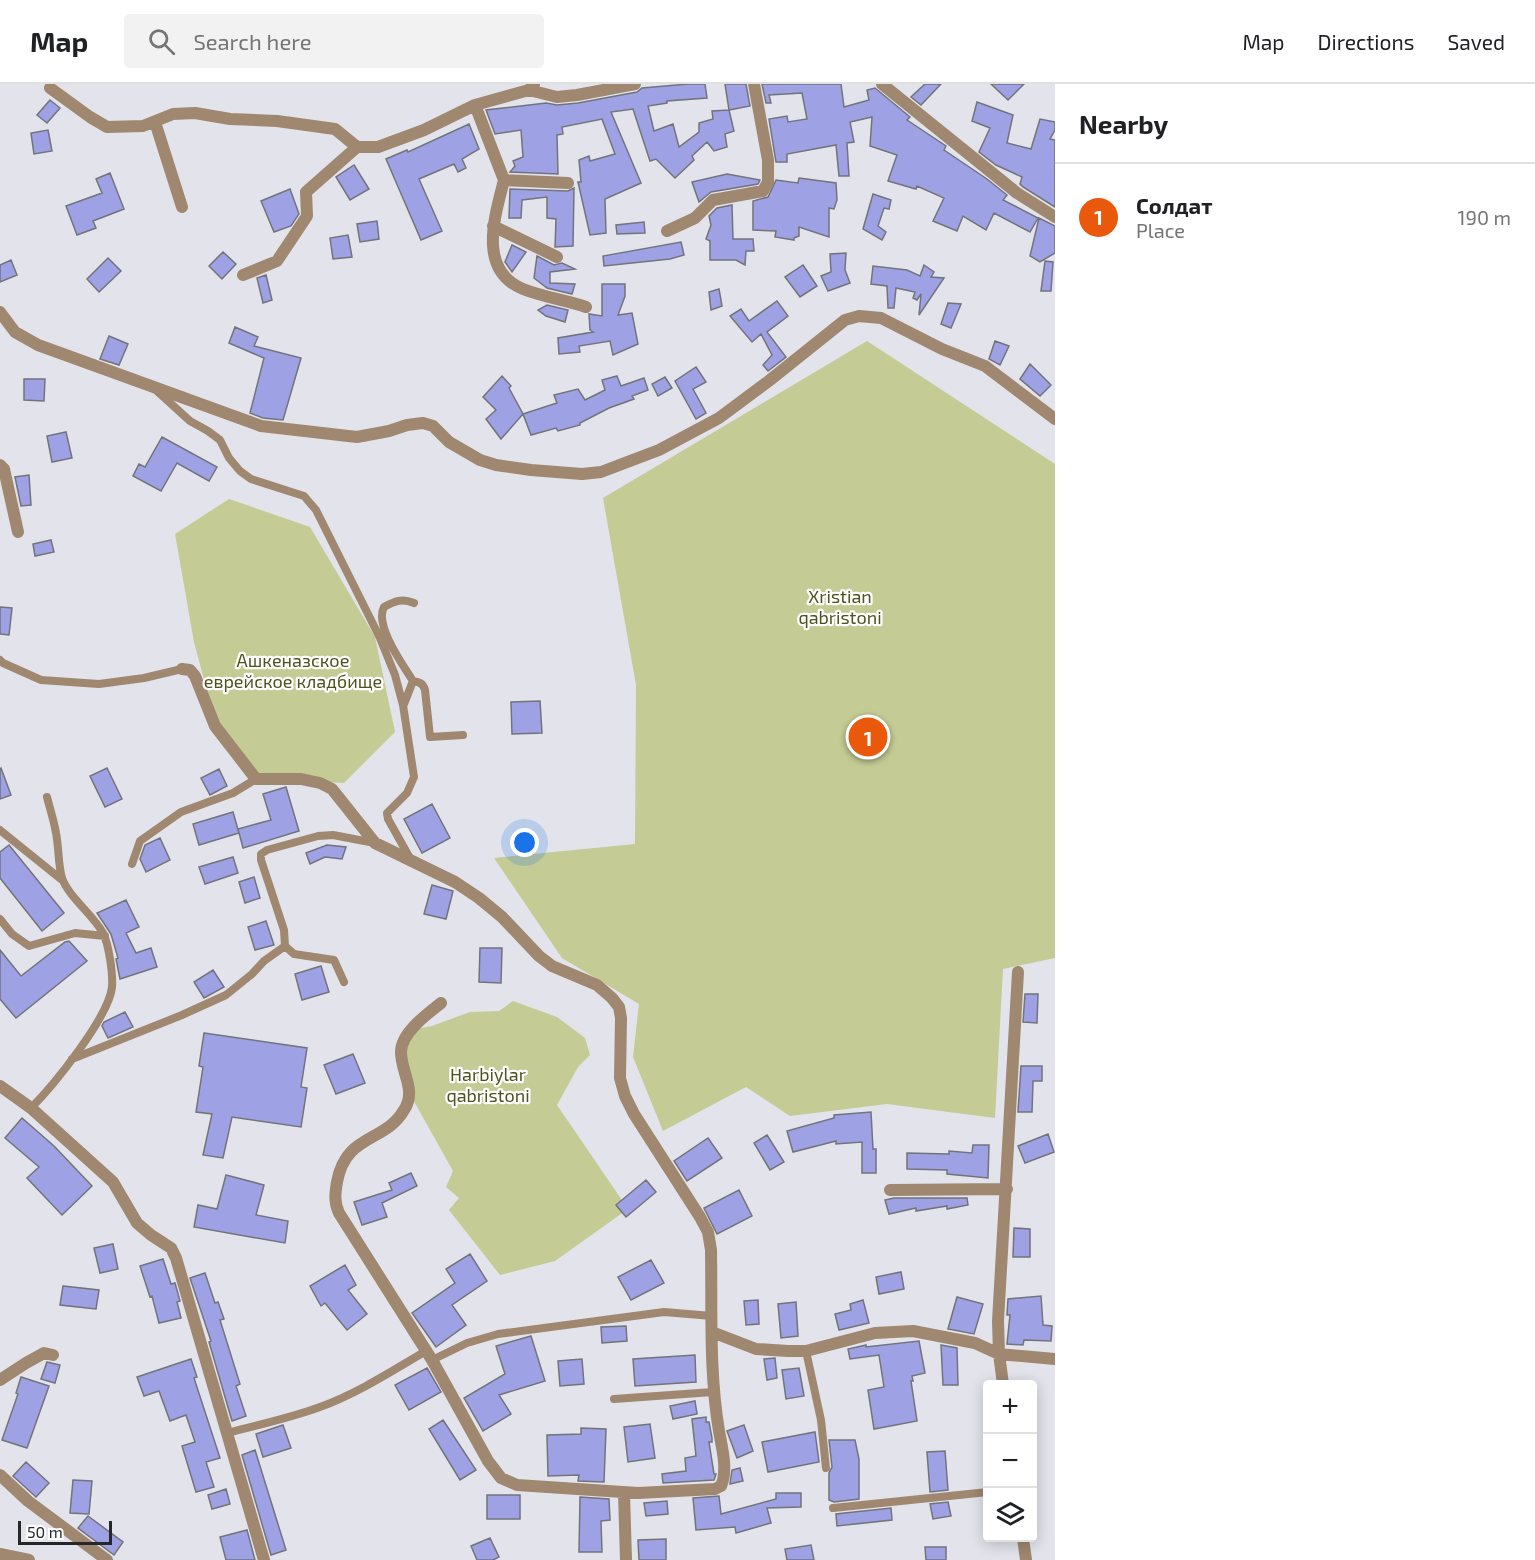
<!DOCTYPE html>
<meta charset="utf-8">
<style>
:root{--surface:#fff;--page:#f2f2f2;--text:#202124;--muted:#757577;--line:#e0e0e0;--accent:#ea580c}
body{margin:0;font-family:"Exo 2",sans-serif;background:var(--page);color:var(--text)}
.controls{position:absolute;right:18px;bottom:18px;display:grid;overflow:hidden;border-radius:6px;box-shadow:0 3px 15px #0003}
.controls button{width:54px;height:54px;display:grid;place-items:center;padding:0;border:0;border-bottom:2px solid var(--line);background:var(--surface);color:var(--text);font:30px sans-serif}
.scale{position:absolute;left:18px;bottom:15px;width:94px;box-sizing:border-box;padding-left:6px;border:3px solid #26272a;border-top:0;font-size:16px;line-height:21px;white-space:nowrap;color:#26272a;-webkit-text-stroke:4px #fff;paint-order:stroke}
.you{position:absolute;left:525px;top:759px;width:21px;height:21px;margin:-15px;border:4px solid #fff;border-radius:50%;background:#1a73e8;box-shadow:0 0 0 9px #1a73e833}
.badge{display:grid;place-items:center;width:39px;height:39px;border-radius:50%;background:var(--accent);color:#fff;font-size:20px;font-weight:700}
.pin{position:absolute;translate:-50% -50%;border:3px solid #fff;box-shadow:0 2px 6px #0006}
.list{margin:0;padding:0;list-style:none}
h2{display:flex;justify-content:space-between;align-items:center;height:78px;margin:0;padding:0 24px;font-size:26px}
h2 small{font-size:20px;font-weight:400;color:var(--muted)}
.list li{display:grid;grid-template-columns:39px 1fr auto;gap:18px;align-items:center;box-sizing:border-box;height:108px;padding:0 24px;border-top:2px solid var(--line)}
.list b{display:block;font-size:22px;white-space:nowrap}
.list p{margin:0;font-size:20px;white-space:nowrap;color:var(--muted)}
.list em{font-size:20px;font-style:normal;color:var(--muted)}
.icon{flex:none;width:33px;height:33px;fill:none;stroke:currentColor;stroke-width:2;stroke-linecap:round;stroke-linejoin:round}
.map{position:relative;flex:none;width:1055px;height:1476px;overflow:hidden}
header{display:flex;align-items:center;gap:36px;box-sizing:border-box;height:84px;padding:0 30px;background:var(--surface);border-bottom:2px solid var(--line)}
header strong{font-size:28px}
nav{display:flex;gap:33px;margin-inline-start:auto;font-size:21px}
.search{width:420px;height:54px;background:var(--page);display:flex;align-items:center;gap:15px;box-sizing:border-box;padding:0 21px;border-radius:6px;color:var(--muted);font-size:22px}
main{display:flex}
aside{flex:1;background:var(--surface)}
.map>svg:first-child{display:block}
.green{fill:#c4cb94}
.building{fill:#9ea2e5;stroke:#72737b;stroke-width:1.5}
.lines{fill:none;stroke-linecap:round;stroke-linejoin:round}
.service{stroke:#9f8770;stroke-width:8}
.minor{stroke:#9f8770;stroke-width:12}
.labels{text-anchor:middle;stroke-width:4.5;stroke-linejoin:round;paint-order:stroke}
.park-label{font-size:18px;fill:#4e531d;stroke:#fff}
</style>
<header>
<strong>Map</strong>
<div class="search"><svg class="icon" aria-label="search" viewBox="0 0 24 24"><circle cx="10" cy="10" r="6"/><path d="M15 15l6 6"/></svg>Search here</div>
<nav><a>Map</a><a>Directions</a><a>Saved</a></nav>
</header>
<main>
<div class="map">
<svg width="1055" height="1476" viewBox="0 0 1055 1476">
<rect width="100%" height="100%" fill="#e2e3eb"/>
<path class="green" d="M867,257L1055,380V874L1003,885L995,1034L887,1020L790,1032L746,1003L663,1047L633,973L639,920L562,874L494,774L635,760L636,601L603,414Z
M229,415L310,443L375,553L395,648L344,699L258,695L218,648L194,558L175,450Z
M513,917L557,933L585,954L590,971L578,983L557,1021L628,1125L555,1177L500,1191L449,1126L459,1114L446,1103L453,1087L406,1003L396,964L409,946L432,942L470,928L499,927Z"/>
<path class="building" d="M688,0H705L707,14L667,17V19L648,22L654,47L673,40L679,63L699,48V39L713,35L712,27L729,26L734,47L725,50L727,63L714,67L707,58L692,72L694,76L675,94L656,75L650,77L633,25L611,28L641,99L605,115L606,149L590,151L578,98H581L579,76L589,72L590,77L615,70L602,35L562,43L563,50L557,51L558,90L510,88L515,82L513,77L523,73L521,46L495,50L486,26L546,19L557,21L578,19L637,8L642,4Z
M725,0H746L750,22L729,26Z
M762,0H841L844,23L869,16L867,6L875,4L910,33L907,36L946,62L944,66L987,95L1007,111L1003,116L1038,134L1030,148L994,129L986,146L963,132L957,147L933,137L944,114L917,102L916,105L888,97L897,71L870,62L872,33L850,38L854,58L847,59L849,92H839L836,61L787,70V78H776L769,35L787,32L788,38L807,35L802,9L769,11L771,19H766Z
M925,0H941L921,21L911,13Z
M991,0H1024L1008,16Z
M50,16L60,24L47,39L37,31Z
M977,18L1013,31L1007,59L1031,65L1040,35L1055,38V46L1050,55L1055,56V123L1023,103L1020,100L1022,93L996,81L979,68L990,44L972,37Z
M469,40L479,65L462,75L466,84L458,88L454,80L419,95L442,147L421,156L386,75L407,66L408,68Z
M48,46L52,67L34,70L31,49Z
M354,81L369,105L350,116L336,93Z
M110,89L124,125L93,137L96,144L77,151L66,122L102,109L96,95Z
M727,90L760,96L758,100L711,108L699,118L692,98Z
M799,94L836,99L837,116L834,125L829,124V153L799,143V152L794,154V156L775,153L776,147L753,146V117L768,113L776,96L798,99Z
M574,104L573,162L555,163L556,135L547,134V113L522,116L521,134H509L510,105L568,107Z
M290,105L299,130L291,142L274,148L261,117Z
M873,110L891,116L889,125L884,124L878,142L886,148L882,156L863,145Z
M732,121L733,155H753L754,167H746L745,181L736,176H710V157L706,155L711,141L709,132L717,124Z
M1039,134L1055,142V169L1040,178L1030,172Z
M377,137L379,155L360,158L357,140Z
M644,138L645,149L617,150L616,141Z
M348,151L352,173L333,175L330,154Z
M681,158L684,171L670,175L604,182L603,172Z
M512,161L526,168L512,188L505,178Z
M223,168L236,180L222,195L209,182Z
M846,169L845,186L850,199L828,207L821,192L831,188L830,170Z
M537,172L554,181L562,179L575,185L550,188V199L575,200L572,210L547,204L534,194Z
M108,174L121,187L99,208L87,195Z
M11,176L17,191L0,198V181Z
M1045,177L1053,178L1051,207H1041Z
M803,181L817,202L800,213L785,193Z
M924,181L934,188L931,193L944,194L919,231L921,210L917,216L913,214L915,208L896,204L894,224H888L887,202L871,200L873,182L907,186L920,192Z
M266,191L272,216L263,219L257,194Z
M602,200H625V212L618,231L632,229L638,260L613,271L610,257L579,262L580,268L559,270L558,254L593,248L590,246L589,230L602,232Z
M719,205L722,222L711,226L709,208Z
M777,217L788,232L767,248L786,273L768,287L763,281L772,271L761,250L752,258L730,232L741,225L749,237Z
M948,219L961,220L951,244L941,240Z
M547,221L568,226L565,238L546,232L538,226Z
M235,243L258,253L254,262L301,274L283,336L263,334L250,329L264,274L229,259Z
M109,252L128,260L119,281L100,275Z
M995,257L1009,262L1000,281L989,275Z
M1030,280L1051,301L1040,312L1020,295Z
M696,283L706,298L693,305L706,329L696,335L675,297Z
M502,292L511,302L509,304L523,330L501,355L486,335L496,326L483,313Z
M617,292L621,302L644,294L648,306L632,312L634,315L609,324L580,339V341L558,347L556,344L531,351L523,330L557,319L554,311L578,305L585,316L605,306L602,296Z
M665,293L672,304L658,312L652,300Z
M24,295H45L44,317L24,316Z
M66,348L72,374L52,378L47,352Z
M162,353L217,383L209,397L177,379L161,407L133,392L139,380L145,383Z
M29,391L31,421L21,422L15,393Z
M51,456L54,468L35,472L33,460Z
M0,523L12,524L9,551L0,550Z
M540,617L542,649L512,650L511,618Z
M1,684L11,711L0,715V685Z
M107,684L122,715L105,723L90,692Z
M219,685L227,702L210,711L201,694Z
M286,703L299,747L243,764L238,745L271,736L263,710Z
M432,720L450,754L422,769L404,735Z
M233,728L239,749L199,761L193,740Z
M160,754L170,776L146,788L140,775L145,761Z
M9,761L64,829L42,847L0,794V768Z
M327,761L346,763L342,775L325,773L310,780L306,769Z
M233,773L238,789L205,800L199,783Z
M254,793L260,814L245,819L239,798Z
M432,801L453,807L446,835L424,830Z
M126,816L139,843L126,849L136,869L151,864L157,883L120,895L116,875L118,874L111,850L97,829Z
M266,837L274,861L255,866L248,843Z
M69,857L87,877L16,934L0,915V866L21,892L65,858Z
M480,864H502L501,899L479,898Z
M321,882L329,908L302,916L295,890Z
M213,886L224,903L204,914L194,898Z
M1025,910H1038L1037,939L1023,938Z
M125,928L133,943L108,954L102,942L104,938Z
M204,949L307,964L301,1003L307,1004L301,1043L232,1033L223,1074L203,1071L212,1030L196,1028L203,983L199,982Z
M353,970L365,999L336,1010L324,981Z
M1021,982H1042V997H1033L1032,1028H1018Z
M871,1028L873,1065H876V1089H862V1058L836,1060V1057L793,1068L787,1047L834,1034V1031Z
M22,1034L54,1062L92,1102L62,1131L27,1094L39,1083L5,1054Z
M1048,1050L1054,1068L1025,1079L1018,1062Z
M767,1051L784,1078L770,1086L754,1059Z
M708,1054L722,1074L687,1097L674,1077Z
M973,1061H989L988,1094L947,1090V1086L907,1085V1069L949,1070V1067L972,1069Z
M411,1089L417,1102L382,1119L387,1133L362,1141L354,1118L392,1106L389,1099Z
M226,1091L264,1101L256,1131L288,1137L285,1159L194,1143L198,1121L217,1125Z
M646,1096L656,1108L626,1133L616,1121Z
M739,1106L752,1132L717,1150L704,1124Z
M894,1114H967L968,1121L947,1125V1122L916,1127V1124L889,1130L885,1116Z
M1014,1144L1030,1145V1173H1013Z
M113,1160L118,1185L100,1189L94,1164Z
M470,1170L487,1197L452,1221L466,1241L436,1263L412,1229L455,1199L446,1185Z
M163,1175L171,1200L175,1199L180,1217L177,1218L181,1234L159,1239L152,1212L150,1213L140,1182Z
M651,1176L664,1199L631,1216L618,1193Z
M345,1181L356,1201L348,1206L367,1230L347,1246L325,1219L321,1222L310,1202Z
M901,1188L904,1205L879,1210L876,1193Z
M205,1189L215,1219L218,1218L224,1235L220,1236L240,1300L236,1302L246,1332L232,1337L209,1258L211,1257L190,1194Z
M63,1202L99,1206L96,1225L60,1221Z
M1041,1212L1043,1241L1052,1242L1051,1257L1024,1256L1023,1261L1007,1260L1010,1231H1007L1008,1215Z
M957,1213L983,1220L974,1250L948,1245Z
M758,1216L759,1240L746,1241L744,1217Z
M863,1216L869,1239L839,1246L835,1230L851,1226L850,1220Z
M796,1218L798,1252L781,1254L778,1220Z
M626,1242L627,1257L602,1259L601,1243Z
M531,1252L545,1297L499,1311L511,1330L483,1347L464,1314L505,1290L496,1262Z
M919,1257L925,1289L912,1292L913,1297H911L917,1337L874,1345L868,1306L884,1303L879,1271L850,1275L848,1265L866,1261V1263Z
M941,1261L957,1264L958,1301H943Z
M695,1271L696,1298L635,1302L633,1275Z
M775,1274L777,1294L767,1296L764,1275Z
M191,1275L197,1293L194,1294L220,1374L206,1378L214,1403L196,1408L182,1362L195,1358L186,1331L170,1337L159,1307L144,1312L137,1293Z
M582,1275L584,1300L560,1302L558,1277Z
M47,1278L60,1281L55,1299L41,1295Z
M427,1284L441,1308L409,1326L395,1301Z
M799,1284L804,1312L786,1315L782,1286Z
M21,1293L49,1302L27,1364L2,1356L18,1310L16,1309Z
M695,1317L697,1330L673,1335L670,1322Z
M706,1333V1338H709L712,1354V1358H709L714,1390H716L714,1396L663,1399L662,1390L686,1387L685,1374L696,1372L692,1335Z
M443,1336L476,1386L460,1396L429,1345Z
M650,1340L655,1374L628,1378L624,1343Z
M283,1341L291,1364L263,1373L256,1350Z
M744,1341L753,1367L737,1374L727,1347Z
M581,1344L606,1345L604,1398L578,1397L579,1391L548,1392L547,1351L581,1350Z
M815,1348L819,1378L768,1388L762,1358Z
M829,1356H855L859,1375V1415L834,1418L829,1416V1389L832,1383Z
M255,1366L286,1466L271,1471L242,1371Z
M945,1367L948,1406L930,1408L927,1368Z
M26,1378L49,1399L36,1413L13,1392Z
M740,1384L743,1397L730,1400L732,1386Z
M73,1396L92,1397L89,1430L70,1429Z
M226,1405L230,1420L212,1425L208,1411Z
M776,1409H801V1423L767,1424L771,1439L736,1449L735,1443L696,1446L693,1414L719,1412L721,1430L776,1415Z
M487,1411H520V1435H487Z
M580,1413L609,1415L610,1436L601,1437L602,1468H579Z
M667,1417L668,1430L646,1432L644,1419Z
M948,1418L951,1432L933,1435L930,1420Z
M891,1424L892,1436L837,1442L836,1430Z
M88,1432L123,1458L114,1471L78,1444Z
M247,1446L255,1476H226L220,1453Z
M490,1454L499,1473L493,1476H477L471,1462Z
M666,1455V1476H639L638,1456Z
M811,1461L814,1476H787L785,1465Z
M925,1463H946V1476H926Z"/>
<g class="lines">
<path class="service" d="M157,307L190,337L208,347L220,356L229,374L240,387L251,395L304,412L316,426L380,554L395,591L403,621L414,693L407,709L387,729L388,735L411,776
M0,576L3,579L41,596L99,600L144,594L182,585
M413,597C403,581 374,541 384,523C395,517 402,514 414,519
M404,620L413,597C419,598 423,599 425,606L430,653L463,651
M0,746L62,796
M132,780L140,757L181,728L233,709L256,695
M0,835L12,850L29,862L75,849L105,852
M285,862L294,870L334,876L344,898
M72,975L182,931L226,911L252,890L264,877L285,862L284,846L261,776V770L267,766L318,752L333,751L375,759
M31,1024C53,1002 109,933 112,903C113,890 109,861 103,849C93,831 68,812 62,794C58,780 59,764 56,749C54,737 50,725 47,713
M806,1267L821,1336L826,1384
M432,1276L467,1259L498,1250L664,1228L712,1232
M614,1315L713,1308
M227,1349C258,1341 290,1334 320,1323C358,1309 392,1287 426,1267
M833,1424L988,1408"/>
<path class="minor" d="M882,0L1017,109L1055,133
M50,4L90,33L107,43L143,42L173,30L195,29L230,35L277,37L335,45L357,63H378L424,46L475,21L529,6L534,0
M529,6L557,13L577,11L635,0
M475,21L504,96L568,99
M155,38L182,123
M504,96C495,132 477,186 523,205C543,213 566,216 586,223
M493,142L557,173
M667,147L695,134L713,116L763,107L768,98V76L754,0
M243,191L277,177L307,132L306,108L357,63
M0,228L15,248L38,261L261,342L357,353L389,347L407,341L423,339L433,342L449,358L480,376L496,381L531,386L582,390L601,388L659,366L719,334L770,296L845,236L859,232L881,234L942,265L985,282L1055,335
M0,381L4,385L18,448
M182,585L190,586L195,592L215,642L256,695H301L320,699L332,705L375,759L455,798L479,814L502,833L539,872L552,882L597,901L612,914L619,923L621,934L620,994L625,1012L634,1030L700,1133L708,1148L711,1166C712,1226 709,1288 719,1347C722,1364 728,1386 721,1402L715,1405L638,1409L517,1401L501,1394L488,1377L432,1276L339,1129C334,1118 335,1110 337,1098C346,1049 385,1059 404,1026C417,1006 401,989 401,968C401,949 427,930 441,919
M0,1002L31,1024L113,1098L137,1139L151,1151L171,1164L176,1174L264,1476
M890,1106L1007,1105
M712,1248L756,1265L788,1267H806L875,1249L913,1247L975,1259L999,1270L1055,1275
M0,1296L26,1279L44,1269L53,1271
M1003,1300L999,1270L998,1237L1018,888
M0,1391L28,1417L107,1476
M624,1409L626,1476
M1023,1454L1026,1476
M0,1470L29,1476"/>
</g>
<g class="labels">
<g class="park-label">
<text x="840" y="519">Xristian<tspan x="840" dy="21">qabristoni</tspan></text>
<text x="293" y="583">Ашкеназское<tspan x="293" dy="21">еврейское кладбище</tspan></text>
<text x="488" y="997">Harbiylar<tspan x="488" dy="21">qabristoni</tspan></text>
</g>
</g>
</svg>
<div class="controls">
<button>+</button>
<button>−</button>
<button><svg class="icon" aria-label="layers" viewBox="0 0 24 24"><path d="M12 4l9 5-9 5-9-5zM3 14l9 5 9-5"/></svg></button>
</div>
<div class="scale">50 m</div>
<div class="you"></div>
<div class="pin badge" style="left:868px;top:653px">1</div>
</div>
<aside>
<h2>Nearby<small></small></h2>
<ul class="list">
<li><span class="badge">1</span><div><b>Солдат</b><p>Place</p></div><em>190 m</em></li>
</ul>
</aside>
</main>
